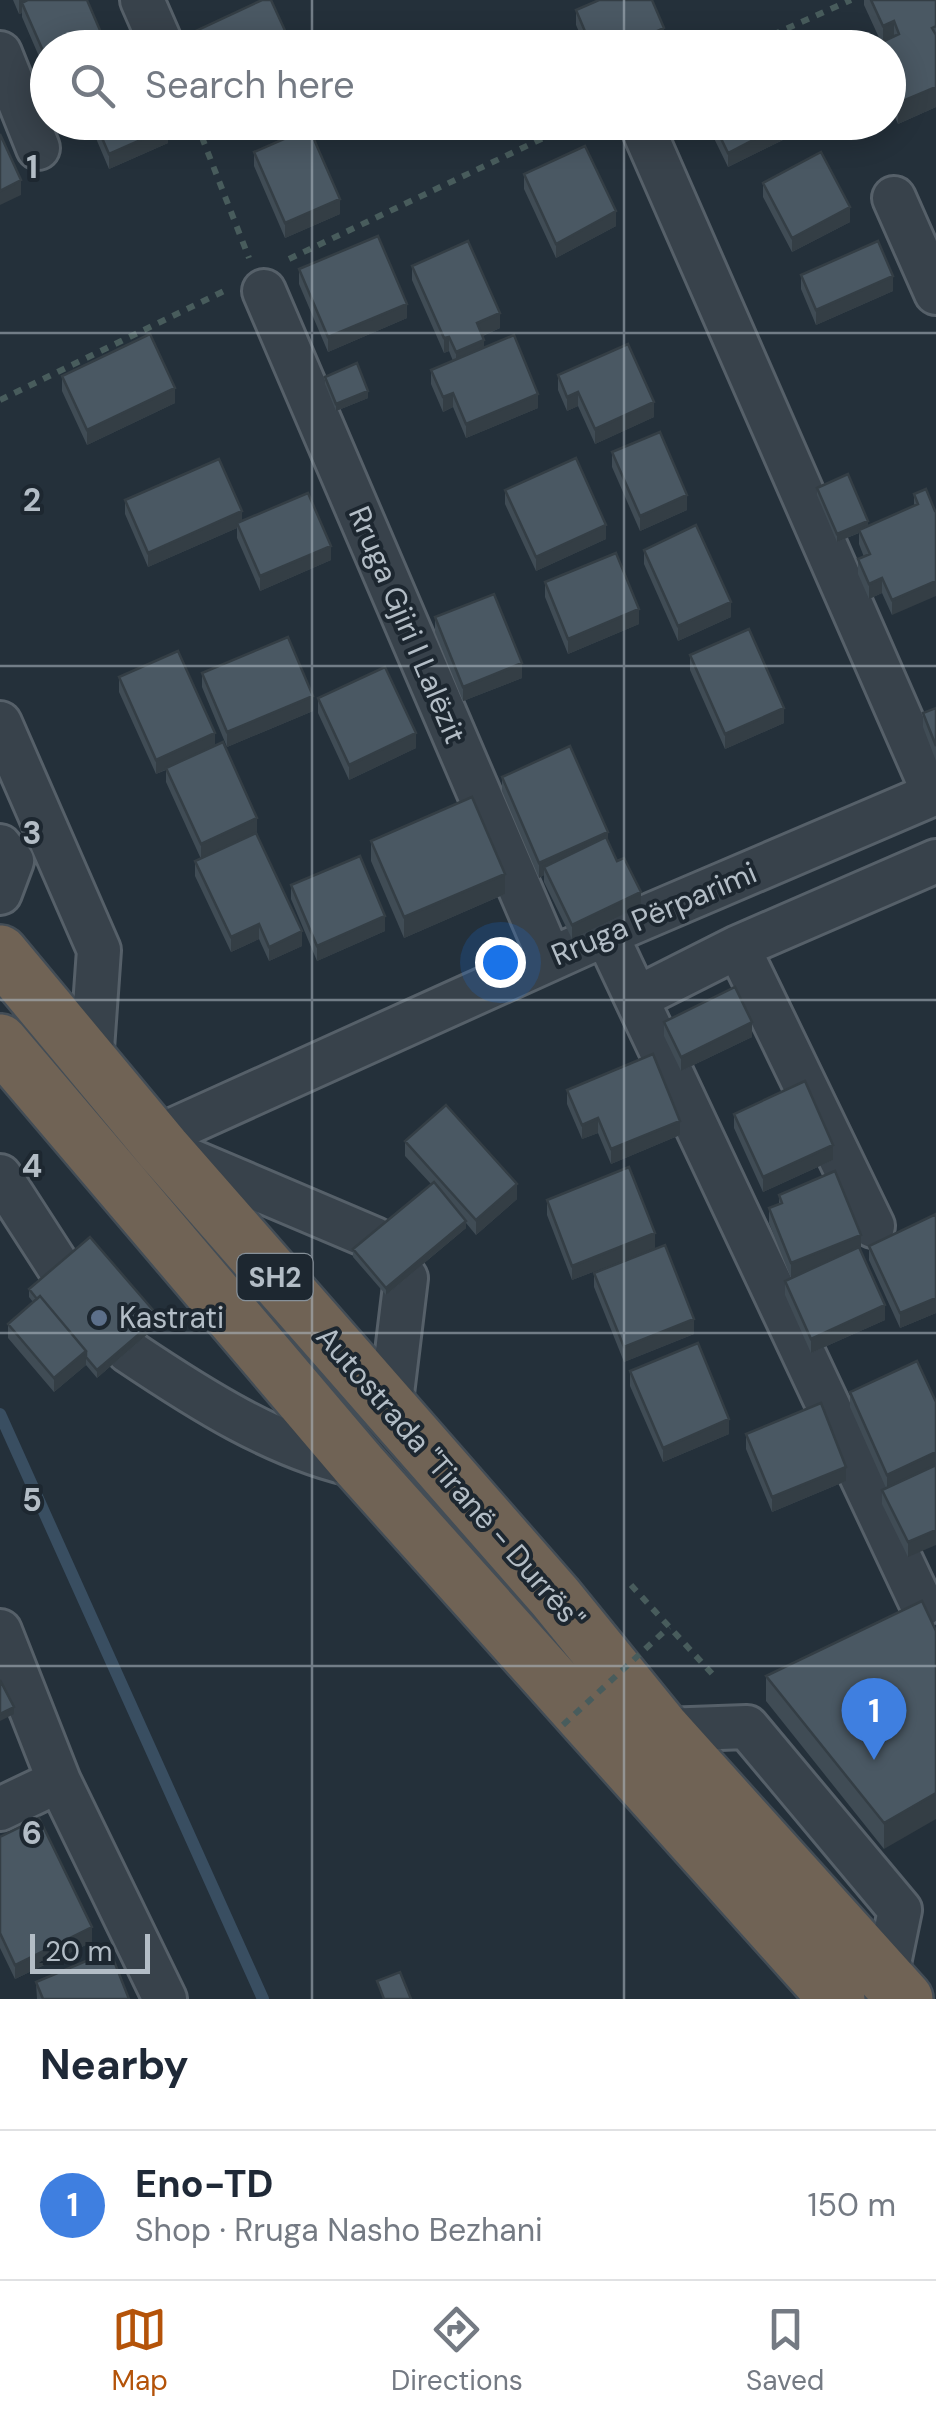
<!DOCTYPE html>
<meta charset="utf-8">
<style>
:root{--surface:#fff;--page:#f2f2f3;--text:#1f2937;--muted:#747a83;--line:#e0e1e3;--accent:#b45309}
body{margin:0;font-family:"DM Sans",sans-serif;background:var(--page);color:var(--text)}
.scale{position:absolute;left:30px;bottom:25px;width:120px;box-sizing:border-box;padding-left:10px;border:5px solid #b3bdc6;border-top:0;font-size:28px;line-height:35px;white-space:nowrap;color:#b3bdc6;-webkit-text-stroke:8px #1d2730;paint-order:stroke}
.you{position:absolute;left:500px;top:962px;width:35px;height:35px;margin:-25px;border:8px solid #fff;border-radius:50%;background:#1a73e8;box-shadow:0 0 0 15px #1a73e833}
.badge{display:grid;place-items:center;width:65px;height:65px;border-radius:50%;background:var(--accent);color:#fff;font-size:32px;font-weight:700}
.pin{position:absolute;translate:-50% -82px;filter:drop-shadow(0 2px 5px #0008)}
.pin::after{content:'';position:absolute;top:52px;width:35px;height:30px;background:inherit;clip-path:polygon(0 0,100% 0,50% 100%)}
.list{margin:0;padding:0;list-style:none}
h2{display:flex;justify-content:space-between;align-items:center;height:130px;margin:0;padding:0 40px;font-size:42px}
h2 small{font-size:32px;font-weight:400;color:var(--muted)}
.list li{display:grid;grid-template-columns:65px 1fr auto;gap:30px;align-items:center;box-sizing:border-box;height:150px;padding:0 40px;border-top:2px solid var(--line)}
.list b{display:block;font-size:38px;white-space:nowrap}
.list p{margin:0;font-size:32px;white-space:nowrap;color:var(--muted)}
.list em{font-size:32px;font-style:normal;color:var(--muted)}
.icon{flex:none;width:55px;height:55px;fill:none;stroke:currentColor;stroke-width:2;stroke-linecap:round;stroke-linejoin:round}
.map{position:relative;flex:none;width:936px;height:1999px;overflow:hidden}
.search{position:absolute;background:var(--surface);box-shadow:0 5px 25px #0003;left:30px;right:30px;top:30px;height:110px;display:flex;align-items:center;gap:25px;box-sizing:border-box;padding:0 35px;border-radius:55px;color:var(--muted);font-size:38px}
.sheet{height:280px;background:var(--surface)}
nav{display:flex;justify-content:space-around;align-items:center;box-sizing:border-box;height:140px;border-top:2px solid var(--line);background:var(--surface);font-size:28px;color:var(--muted)}
nav a{display:grid;justify-items:center;gap:5px}
nav .on{color:var(--accent)}
.map>svg:first-child{display:block}
.lines{fill:none;stroke-linecap:round;stroke-linejoin:round}
.stream{stroke:#394e61;stroke-width:12}
.minor-casing{stroke:#566069;stroke-width:48}
.highway-casing{stroke:#434d56;stroke-width:60}
.path{stroke:#485c5c;stroke-width:6;stroke-dasharray:8 8;stroke-linecap:butt}
.minor{stroke:#38424b;stroke-width:42}
.highway{stroke:#706355;stroke-width:55}
.path-bridge{stroke:#485c5c;stroke-width:6;stroke-dasharray:8 8;stroke-linecap:butt}
.wall{fill:#404c55}
.shaded-wall{fill:#343e45}
.building{fill:#4a5863;stroke:#343e45;stroke-width:2.5}
.grid{fill:none;stroke:#b3bdc6;stroke-width:2.5;stroke-opacity:0.55}
.service-dot{fill:#5c6f8a;stroke:#1d2730;stroke-width:4}
.labels{text-anchor:middle;stroke-width:8;stroke-linejoin:round;paint-order:stroke}
.shield{fill:#1d2730;stroke:#869099;stroke-width:2.5}
.shield-label{font-size:28px;font-weight:bold;fill:#b3bdc6}
.street-label{font-size:30px;fill:#b3bdc6;stroke:#1d2730}
.poi-label{font-size:30px;fill:#b3bdc6;stroke:#1d2730;text-anchor:start}
.grid-label{font-size:32px;text-anchor:middle;font-weight:bold;fill:#b3bdc6;stroke:#1d2730;stroke-width:8;stroke-linejoin:round;paint-order:stroke}
</style>
<div class="map">
<svg width="936" height="1999" viewBox="0 0 936 1999">
<rect width="100%" height="100%" fill="#24303a"/>
<g class="lines">
<path class="stream" d="M0,1414L263,1999"/>
<g class="minor-casing">
<path id="minor" d="M142,0L163,48
M0,53L38,148
M640,122L934,794
M894,198L936,293
M264,291L550,959
M0,723L99,950L91,1063
M0,846L12,861L0,893
M606,934L922,1605
M738,947L873,1226
M637,998L738,947L936,861
M155,1138L606,934L936,793
M168,1151L375,1239
M0,1176L60,1269
M128,1351C198,1398 277,1449 360,1466
M390,1410L406,1278
M0,1631L59,1781L165,1999
M663,1730L747,1727L900,1910L886,1978
M0,1809L59,1781"/>
</g>
<g class="highway-casing">
<path id="highway" d="M0,953L163,1149L555,1597L663,1730L905,1999
M0,1042L360,1466L837,1999"/>
</g>
<path class="path" d="M743,48L851,0
M196,122L249,258
M289,259L577,122
M0,400L224,291
M631,1585L716,1678"/>
<use href="#minor" class="minor"/>
<use href="#highway" class="highway"/>
<path class="path-bridge" d="M563,1725L669,1627"/>
</g>
<path class="wall" d="M13,0H87L102,48L47,75L22,17V13L19,14Z
M864,0H936V107L898,124L888,102V48L881,42L864,5Z
M576,10L664,43L654,48H586L576,25Z
M89,122H165L168,143L109,169Z
M706,122H789V137L728,167Z
M254,152L340,214L285,238L254,166Z
M524,174L616,226L556,258L524,189Z
M763,183L850,222L792,252L763,197Z
M412,266L500,328L483,336L484,347L538,408L466,438L453,407L443,412L431,384V370L453,361L449,351L444,353L412,280Z
M299,269L407,318L328,352L299,284Z
M801,275L893,291L816,325L801,289Z
M558,375L654,417L595,444L578,406L567,411L558,390Z
M62,376L175,403L87,445L62,391Z
M325,377L368,398L336,411L325,384Z
M612,452L687,510L640,531L612,467Z
M817,488L868,526L914,506V494L926,489L892,615L882,593L869,599L858,574V559L864,557L859,544V533L837,542L817,495Z
M505,490L606,539L536,571L505,504Z
M125,500L242,521L331,560L260,591L237,538V528L148,567L125,514Z
M644,550L731,617L678,641L644,564Z
M545,582L639,624L568,654L545,597Z
M435,617L522,678L463,701L435,632Z
M690,655L784,723L725,749L690,670Z
M202,673L313,711L227,747L202,687Z
M119,677L215,745L257,833L302,946L269,961L259,939L231,952L195,876V861L201,859L166,782V770L156,774L119,692Z
M318,698L416,748L349,780L318,713Z
M936,708V761L923,727V713Z
M502,777L608,842L641,906L572,939L544,882V875L539,878L502,791Z
M371,841L505,894L404,938L371,861Z
M291,885L385,931L317,961L291,899Z
M664,1022L752,1037L681,1071L664,1036Z
M567,1090L680,1135L611,1164L598,1133L582,1139L567,1104Z
M734,1114L833,1160L763,1192L734,1128Z
M405,1141L517,1199L476,1235L466,1223V1228L386,1295L353,1257V1249L431,1184L405,1156Z
M779,1195L860,1249L885,1320L811,1353L785,1295V1281L791,1278L769,1223V1208L779,1205Z
M547,1200L655,1248L572,1280L547,1215Z
M936,1214V1313L900,1328L869,1260V1246Z
M594,1273L694,1334L624,1362L594,1287Z
M29,1289L159,1324L97,1378L86,1365L54,1392L8,1338V1324L33,1302L29,1297Z
M917,1361L908,1557L882,1504V1490L886,1488L850,1407V1392Z
M630,1371L729,1434L663,1462L630,1386Z
M746,1434L846,1481L772,1512L746,1449Z
M922,1601L884,1849L766,1701V1676Z
M0,1837L92,1942L15,1979L0,1948Z
M36,1982L129,1999H37Z"/>
<path class="shaded-wall" d="M19,0H50L22,3V13L19,14Z
M894,21V41L883,47V26Z
M664,28V43L654,48H621Z
M102,35V48H75Z
M936,87V107L898,124V103Z
M538,122H550L538,129Z
M789,122V137L728,167V153Z
M168,128V143L109,169V154Z
M21,180V195L0,205V191Z
M340,199V214L285,238V223Z
M850,207V222L792,252V238Z
M616,211V226L556,258V244Z
M893,276V291L816,325V310Z
M407,304V318L328,352V337Z
M500,313V328L477,338V323Z
M449,337V351L444,353V338Z
M484,340V354L456,367V352Z
M175,388V403L87,445V430Z
M368,391V398L336,411V404Z
M578,392V406L567,411V397Z
M453,393V407L443,412V397Z
M538,394V408L466,438V424Z
M654,402V417L595,444V429Z
M687,495V510L640,531V516Z
M242,511V526L237,523V528L148,567V553Z
M868,521V529L837,542V534Z
M606,525V539L536,571V557Z
M331,546V560L260,591V576Z
M882,578V593L869,599V584Z
M936,581V596L892,615V600Z
M731,602V617L678,641V626Z
M639,609V624L568,654V639Z
M522,663V678L463,701V687Z
M313,696V711L227,747V732Z
M784,708V723L725,749V734Z
M215,733V747L156,774V760Z
M416,733V748L349,780V765Z
M257,818V833L201,859V844Z
M608,832V847L544,867V875L539,878V863Z
M505,874V894L404,938V917Z
M641,892V906L572,939V925Z
M385,916V931L317,961V946Z
M259,924V939L231,952V937Z
M302,931V946L269,961V947Z
M752,1022V1037L681,1071V1057Z
M598,1118V1133L582,1139V1125Z
M680,1121V1135L611,1164V1149Z
M833,1145V1160L763,1192V1177Z
M517,1184V1199L476,1235V1220Z
M466,1221V1228L386,1295V1288Z
M655,1233V1248L572,1280V1266Z
M861,1235V1249L791,1278V1263Z
M936,1298V1313L900,1328V1313Z
M885,1305V1320L811,1353V1339Z
M159,1317V1324L97,1378V1370Z
M694,1319V1334L624,1362V1347Z
M86,1351V1365L54,1392V1378Z
M729,1419V1434L663,1462V1448Z
M936,1452V1467L887,1490V1475Z
M846,1467V1481L772,1512V1497Z
M936,1530V1545L908,1557V1542Z
M14,1707V1714L0,1721V1714Z
M936,1793V1819L884,1849V1823Z
M92,1927V1942L15,1979V1965Z"/>
<path class="building" d="M28,0H87L102,35L75,48H48L47,60L22,3Z
M262,0H271L293,48H193L187,35Z
M599,0H652L664,28L621,48H592L576,10Z
M871,0H936V26L932,28L936,35V87L898,103L888,82V48H869L899,34L894,21L883,26Z
M95,122H165L168,128L109,154Z
M713,122H788L728,153Z
M309,128L340,199L285,223L254,152Z
M0,134L21,180L0,191Z
M585,146L616,211L556,244L524,174Z
M821,152L850,207L792,238L763,183Z
M378,236L407,304L328,337L299,269Z
M468,241L500,313L477,323L484,340L456,352L449,337L444,338L412,266Z
M878,241L893,276L816,310L801,275Z
M150,334L175,388L87,430L62,376Z
M514,335L538,394L466,424L453,393L443,397L431,370Z
M628,344L654,402L595,429L578,392L567,397L558,375Z
M357,363L368,391L336,404L325,377Z
M660,432L687,495L640,516L612,452Z
M576,458L606,525L536,557L505,490Z
M219,459L242,511L148,553L125,500Z
M848,474L868,521L837,534L817,488Z
M926,489L935,511H936V581L892,600L882,578L869,584L858,559L870,554L859,530L918,504L914,494Z
M308,493L331,546L260,576L237,523Z
M696,525L731,602L678,626L644,550Z
M616,553L639,609L568,639L545,582Z
M494,594L522,663L463,687L435,617Z
M749,629L784,708L725,734L690,655Z
M288,637L313,696L227,732L202,673Z
M178,651L215,733L156,760L119,677Z
M385,667L416,733L349,765L318,698Z
M936,708V746L923,713Z
M223,742L257,818L201,844L166,768Z
M570,746L608,832L539,863L502,777Z
M472,797L505,874L404,917L371,841Z
M256,833L302,931L269,947L259,924L231,937L195,861Z
M606,837L617,861L624,858L641,892L572,925L544,867Z
M360,856L385,916L317,946L291,885Z
M735,987L752,1022L681,1057L664,1022Z
M653,1054L680,1121L611,1149L598,1118L582,1125L567,1090Z
M805,1081L833,1145L763,1177L734,1114Z
M446,1105L517,1184L476,1220L405,1141Z
M629,1167L655,1233L572,1266L547,1200Z
M835,1171L861,1235L791,1263L769,1208L782,1203L779,1195Z
M434,1182L466,1221L386,1288L353,1249Z
M936,1214V1298L900,1313L869,1246Z
M90,1237L159,1317L97,1370L86,1357V1351L40,1296L37,1299L29,1289Z
M665,1245L694,1319L624,1347L594,1273Z
M859,1247L885,1305L811,1339L785,1281Z
M40,1296L86,1351L54,1378L8,1324Z
M698,1343L729,1419L663,1448L630,1371Z
M917,1361L936,1402V1452L887,1475L850,1392Z
M821,1403L846,1467L772,1497L746,1434Z
M936,1465V1530L908,1542L882,1490Z
M922,1601L936,1631V1793L884,1823L766,1676Z
M0,1680L14,1707L0,1714Z
M39,1818L92,1927L15,1965L0,1933V1837Z
M110,1951L129,1999H43L36,1982Z
M400,1972L411,1999H384L377,1981Z"/>
<path class="grid" d="M312,0V48M624,0V48M312,122V1999M624,122V1999M0,333H936M0,666H936M0,1000H936M0,1333H936M0,1666H936"/>
<circle class="service-dot" cx="99" cy="1318" r="10"/>
<g class="labels">
<rect class="shield" x="237.5" y="1254" width="75" height="46" rx="8"/>
<g class="shield-label">
<text x="275" y="1287">SH2</text>
</g>
<g class="street-label">
<text transform="translate(407 625) rotate(67)" y="10">Rruga Gjiri I Lalëzit</text>
<text transform="translate(654 914) rotate(-23)" y="10">Rruga Përparimi</text>
<text transform="translate(450 1478) rotate(49)" y="10">Autostrada "Tiranë - Durrës"</text>
</g>
<g class="poi-label">
<text x="119" y="1328">Kastrati</text>
</g>
</g>
<g class="grid-label">
<text x="32" y="178">1</text>
<text x="32" y="511">2</text>
<text x="32" y="844">3</text>
<text x="32" y="1177">4</text>
<text x="32" y="1511">5</text>
<text x="32" y="1844">6</text>
</g>
</svg>
<div class="scale">20 m</div>
<div class="you"></div>
<div class="pin badge" style="left:874px;top:1760px;background:#3f7fe0">1</div>
<div class="search"><svg class="icon" aria-label="search" viewBox="0 0 24 24"><circle cx="10" cy="10" r="6"/><path d="M15 15l6 6"/></svg>Search here</div>
</div>
<section class="sheet">
<h2>Nearby<small></small></h2>
<ul class="list">
<li><span class="badge" style="background:#3f7fe0">1</span><div><b>Eno-TD</b><p>Shop · Rruga Nasho Bezhani</p></div><em>150 m</em></li>
</ul>
</section>
<nav>
<a class="on"><svg class="icon" aria-label="map" viewBox="0 0 24 24"><path d="M3 6l6-2 6 2 6-2v14l-6 2-6-2-6 2zM9 4v14M15 6v14"/></svg>Map</a>
<a><svg class="icon" aria-label="directions" viewBox="0 0 24 24"><path d="M12 3l9 9-9 9-9-9zM9 14v-3h6M13 9l2 2-2 2"/></svg>Directions</a>
<a><svg class="icon" aria-label="saved" viewBox="0 0 24 24"><path d="M7 4h10v16l-5-4-5 4z"/></svg>Saved</a>
</nav>
